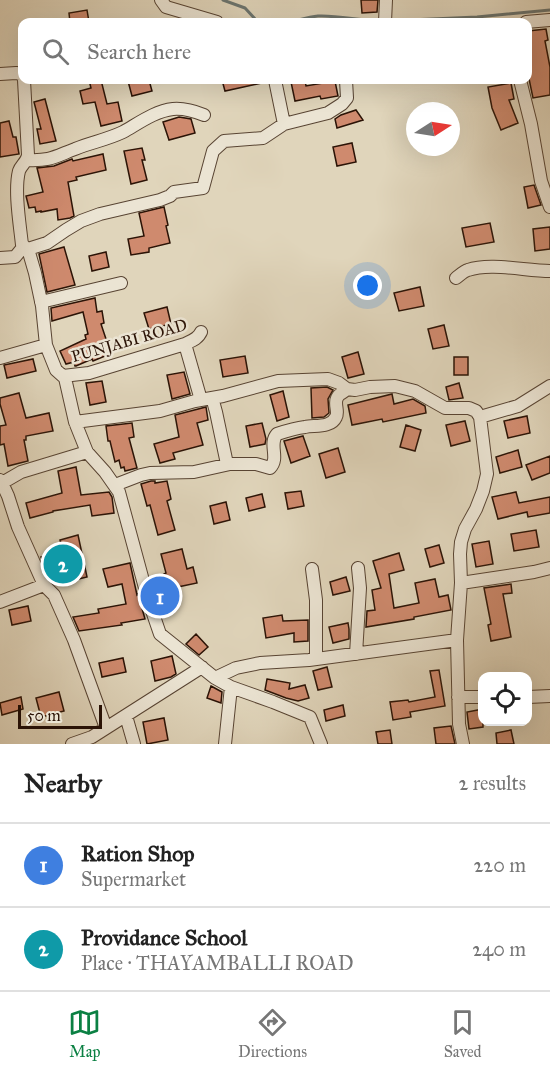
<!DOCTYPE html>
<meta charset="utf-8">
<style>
:root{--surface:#fff;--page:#f6f6f6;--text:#222;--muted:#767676;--line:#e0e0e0;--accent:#0b8043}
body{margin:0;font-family:"IM FELL Great Primer",serif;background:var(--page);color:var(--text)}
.controls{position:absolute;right:18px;bottom:18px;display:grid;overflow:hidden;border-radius:12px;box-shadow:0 6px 24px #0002}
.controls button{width:54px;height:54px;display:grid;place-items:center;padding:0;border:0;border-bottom:2px solid var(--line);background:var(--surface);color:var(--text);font:30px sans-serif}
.compass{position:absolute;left:406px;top:102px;width:54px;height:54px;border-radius:50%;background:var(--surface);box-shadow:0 6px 24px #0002;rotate:78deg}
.scale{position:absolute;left:18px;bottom:15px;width:84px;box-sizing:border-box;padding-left:6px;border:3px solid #2b1306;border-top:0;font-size:16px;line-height:21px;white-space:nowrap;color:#2b1306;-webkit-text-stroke:4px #ebe4d3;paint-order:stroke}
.you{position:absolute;left:368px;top:286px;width:21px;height:21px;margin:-15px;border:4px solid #fff;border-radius:50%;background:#1a73e8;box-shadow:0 0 0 9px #1a73e833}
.badge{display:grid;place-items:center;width:39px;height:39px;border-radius:50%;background:var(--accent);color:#fff;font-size:20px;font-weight:700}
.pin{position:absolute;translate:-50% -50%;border:3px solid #fff;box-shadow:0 2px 6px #0006}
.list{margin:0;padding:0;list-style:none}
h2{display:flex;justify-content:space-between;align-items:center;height:78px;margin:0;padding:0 24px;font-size:26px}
h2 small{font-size:20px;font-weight:400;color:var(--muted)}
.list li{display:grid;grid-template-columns:39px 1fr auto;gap:18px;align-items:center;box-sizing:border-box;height:84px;padding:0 24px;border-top:2px solid var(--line)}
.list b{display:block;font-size:22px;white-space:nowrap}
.list p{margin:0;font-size:20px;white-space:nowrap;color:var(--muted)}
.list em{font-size:20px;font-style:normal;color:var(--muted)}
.icon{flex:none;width:33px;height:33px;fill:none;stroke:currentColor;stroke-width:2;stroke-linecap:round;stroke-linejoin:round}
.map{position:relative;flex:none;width:550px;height:744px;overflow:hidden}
.search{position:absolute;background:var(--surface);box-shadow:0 6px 24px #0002;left:18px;right:18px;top:18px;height:66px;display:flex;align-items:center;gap:15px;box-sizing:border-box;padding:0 21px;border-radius:12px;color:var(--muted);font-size:22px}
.sheet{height:246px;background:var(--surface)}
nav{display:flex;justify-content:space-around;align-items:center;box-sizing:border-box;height:84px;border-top:2px solid var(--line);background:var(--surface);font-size:16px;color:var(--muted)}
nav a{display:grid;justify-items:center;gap:3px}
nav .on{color:var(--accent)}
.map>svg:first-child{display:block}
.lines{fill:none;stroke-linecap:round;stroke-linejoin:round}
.stream{stroke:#6b7570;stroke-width:3}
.building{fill:#cf8a6e;stroke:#2b1306;stroke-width:1.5}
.minor-casing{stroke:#584433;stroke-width:14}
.minor{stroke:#ebe4d3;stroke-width:12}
.labels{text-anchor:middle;stroke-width:5;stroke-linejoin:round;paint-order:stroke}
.street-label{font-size:16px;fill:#2b1306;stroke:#ebe4d3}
</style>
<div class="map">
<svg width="550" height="744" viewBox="0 0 550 744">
<rect width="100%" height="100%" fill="#e0d5bb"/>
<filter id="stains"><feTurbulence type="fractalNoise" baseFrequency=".00333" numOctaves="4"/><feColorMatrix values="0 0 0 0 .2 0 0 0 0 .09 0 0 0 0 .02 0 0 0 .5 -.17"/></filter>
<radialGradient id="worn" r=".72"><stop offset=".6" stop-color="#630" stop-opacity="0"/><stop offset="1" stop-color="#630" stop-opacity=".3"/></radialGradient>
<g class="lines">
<path class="stream" d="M223,0L245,8L256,20L270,22
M387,21L477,17L550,10
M290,22C299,20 309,17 318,16C339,15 360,21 381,21"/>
</g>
<path class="building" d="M361,0H378L377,12L362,13Z
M87,10L89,22H70L69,13Z
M546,29L548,40L545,41L550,67V95L533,98L528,74V31Z
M89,80H101L107,104L118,102L122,121L101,126L95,102L83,104L80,91L91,88Z
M134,80H149L152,91L132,96L128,81Z
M222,80H261L262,83L225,91Z
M305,80L306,86L335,81L338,96L321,99L320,96L295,101L291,82Z
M511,83L514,99L509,100L518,123L501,130L492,108L488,87Z
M45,99L56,141L40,144L37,129H41L34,102Z
M356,110L363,120L337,128L335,119L341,115Z
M179,117L191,119L195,133L169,140L163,122Z
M9,121L13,137H16L19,154L0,157V123Z
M352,143L356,162L337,166L333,147Z
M142,148L145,160H142L147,180L131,184L124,151Z
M103,154L106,170L76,177L77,180L68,182L74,216L70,218L58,220L57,209L41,212V211L36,212L35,207L29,208L26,196L43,192L37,168L54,166L72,159L73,161Z
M534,185L541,205L528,208L524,187Z
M164,207L168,225L166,226L170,243L149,248V252L131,255L128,239L144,236L139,213Z
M490,223L494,242L466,247L462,228Z
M550,227V249L535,251L533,229Z
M64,247L75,285L47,292L39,254Z
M106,252L109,267L92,271L89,256Z
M420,287L424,306L399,311L394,293Z
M95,298L97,312L102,311L104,323L101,324L108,345L109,344L112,353L93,361L92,359L76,366H75L74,362L66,364L60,351L86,339L85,335L88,334L83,312L52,321L51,308Z
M167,307L171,324L149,329L144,313Z
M444,325L449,346L433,349L428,329Z
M358,352L364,374L348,378L342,357Z
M245,356L248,373L223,377L220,360Z
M454,357H468V375H454Z
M33,359L36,371L7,378L4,365Z
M184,372L190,394L172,399L167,375Z
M102,381L106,402L90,405L86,383Z
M459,383L463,398L449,400L446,387Z
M327,387L333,390L328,399L329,413L324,417L312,418L311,388Z
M283,391L289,417L277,421L270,395Z
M19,393L26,418L49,413L53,431L26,436V440H24L28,461L8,466L4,444L0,445V426L6,425L0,404V398Z
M392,394L394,404L413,399L425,406L426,413L383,422L382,419L352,425L348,405Z
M206,407L208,420L197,423L203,445L173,453L175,459L160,463L154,444L179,437L175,415Z
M527,416L530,433L508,438L504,421Z
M465,421L470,441L451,446L446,425Z
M132,423L134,437L129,438L137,468L125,471L124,467L121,468L119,460L115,462L110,441H108L106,426Z
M262,423L266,439L265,444L250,447L246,426Z
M406,425L421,430L415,451L400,447Z
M303,436L310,456L291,463L284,441Z
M338,448L345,472L326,478L319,454Z
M518,450L522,467L500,473L496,457Z
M550,456V473L532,480L526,465Z
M76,467L81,495L109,492L112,497L114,513L92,516L90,505L53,511V512L30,518L26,503L62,493L58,471Z
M151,481H155V483L167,481L171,499L167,501L175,530L158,535L150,505L147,506L141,484Z
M301,491L304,506L288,509L285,493Z
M516,492L519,503L550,497V513L528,517L527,512L498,519L492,497Z
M262,494L265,507L249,511L246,498Z
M226,502L230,520L214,524L210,506Z
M536,530L539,547L514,551L511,534Z
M78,535L87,577L66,582L64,572L49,576L41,557L63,552L60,540Z
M489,541L493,564L476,567L472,544Z
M439,545L444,563L430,567L425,549Z
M182,549L187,569L193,567L197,583L168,589L164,574L166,573L161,554Z
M399,553L404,570L389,574L394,608L419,603L415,583L435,579L439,597L448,595L451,610L414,617V619L366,627L367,611L375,610L372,590L381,588L373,561Z
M130,563L137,595L138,594L145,619L121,623L122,625L79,631L73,617L99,613L98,609L126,604L122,584L108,587L103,569Z
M346,577L350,591L333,595L330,582Z
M511,584L512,593L503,594L511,637L491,641L488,625L491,624L484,588Z
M28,606L31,621L12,625L9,610Z
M282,615L283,621L308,620V641L294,642V633L266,638L263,618Z
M348,623L349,629V639L333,643L329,627Z
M196,634L208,647L199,655L186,644Z
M172,656L176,674L171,677L155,681L151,661Z
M123,658L126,672L102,677L99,663Z
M327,667L332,687L318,690L313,671Z
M439,670L445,706L410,712L411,717L393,720L390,702L408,700L409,702L435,697L430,671Z
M267,679L290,683L289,689L305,685L309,698L298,701L286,698L265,690Z
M211,686L222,692L221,703L207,698Z
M59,692L64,711L41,717L36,698Z
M21,697L23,709L2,715L0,703Z
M343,705L345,716L326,721L324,710Z
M483,709V727L469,729L467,712Z
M164,718L168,740L147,744L143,722Z
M451,726L455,744H436L434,728Z
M390,730L392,744H378L376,732Z
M511,730L514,744H497L496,733Z"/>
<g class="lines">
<g class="minor-casing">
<path id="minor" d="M161,0L166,7L217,22
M385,22L386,0
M526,22L550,20
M0,74L16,73L22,74V76
M24,80L28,155C27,162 21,165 19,171C14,191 20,225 22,245L28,249L35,273L42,306L46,345L56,370L65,378L75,422L87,452
M275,80L284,124
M520,80L531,124L541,181L550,207
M27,160C51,161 54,157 75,149C92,142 106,140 123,132C139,123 155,111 173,109C184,108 194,111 204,115
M28,249L47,243L66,230L81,221L100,214L160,200L170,196L174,192L203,188L213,151L224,141L263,138L284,124L328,113L342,104L347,98L346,80
M0,258L15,257L24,246
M456,278C460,275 464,271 468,270C490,262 526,271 550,271
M41,302L121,283
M185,344L201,400
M0,358L46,345
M63,376L89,373L185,344C191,341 198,339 201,332
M210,399L213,401L216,412L227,464
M75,422L160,411L195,401L223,396L278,381L328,379L339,383L347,389L355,390L370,387L395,386L415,391L445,408H469L476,411L480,417
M0,480L2,483L21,472L87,452L105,472L119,492L148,599L160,634L215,678L231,687L225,744
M115,485L141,475L150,473L194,472L230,464H256L270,468C280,458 268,444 277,434C286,431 296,428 305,427C315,425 331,428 336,417C339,412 334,404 337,398C339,393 344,393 347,389
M312,569L316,600V659
M461,583L534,572L550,568
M44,585L54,595L74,640L106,728
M0,602L44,585L18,527L8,496L2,483
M356,654L360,588L358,568
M215,678L236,668L260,663L309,660L457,640
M231,687L273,702L310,717L321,744
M458,697H482
M528,697L550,696
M126,716L134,744
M72,744L92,737L202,667
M463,744L459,724L457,640L461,583L460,554L461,542L465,529L476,509L483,491L487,474L480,417L518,406L550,386"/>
</g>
<use href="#minor" class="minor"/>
</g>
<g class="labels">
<g class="street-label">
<text transform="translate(129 340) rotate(-16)" y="6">PUNJABI ROAD</text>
</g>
</g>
<rect width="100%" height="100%" filter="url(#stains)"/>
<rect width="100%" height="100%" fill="url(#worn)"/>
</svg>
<div class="controls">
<button><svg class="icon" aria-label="locate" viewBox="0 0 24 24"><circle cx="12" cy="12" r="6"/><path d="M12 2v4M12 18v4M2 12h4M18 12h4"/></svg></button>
</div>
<svg class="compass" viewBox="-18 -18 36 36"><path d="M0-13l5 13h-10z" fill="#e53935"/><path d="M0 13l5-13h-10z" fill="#767676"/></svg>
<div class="scale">50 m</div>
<div class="you"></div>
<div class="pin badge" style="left:160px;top:596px;background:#3f7fe0">1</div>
<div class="pin badge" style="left:63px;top:564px;background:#0f9aa8">2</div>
<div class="search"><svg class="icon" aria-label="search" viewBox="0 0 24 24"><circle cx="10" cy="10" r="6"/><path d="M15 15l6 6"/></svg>Search here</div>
</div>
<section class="sheet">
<h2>Nearby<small>2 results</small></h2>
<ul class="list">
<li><span class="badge" style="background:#3f7fe0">1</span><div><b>Ration Shop</b><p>Supermarket</p></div><em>220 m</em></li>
<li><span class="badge" style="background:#0f9aa8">2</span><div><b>Providance School</b><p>Place · THAYAMBALLI ROAD</p></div><em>240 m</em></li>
</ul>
</section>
<nav>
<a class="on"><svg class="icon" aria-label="map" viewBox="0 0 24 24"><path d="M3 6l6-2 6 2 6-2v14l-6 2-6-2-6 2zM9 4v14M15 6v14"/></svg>Map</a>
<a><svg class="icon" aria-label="directions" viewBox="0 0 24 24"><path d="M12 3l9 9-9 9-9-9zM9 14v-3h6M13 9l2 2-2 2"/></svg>Directions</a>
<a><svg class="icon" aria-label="saved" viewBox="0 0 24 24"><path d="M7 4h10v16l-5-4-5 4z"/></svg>Saved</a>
</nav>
